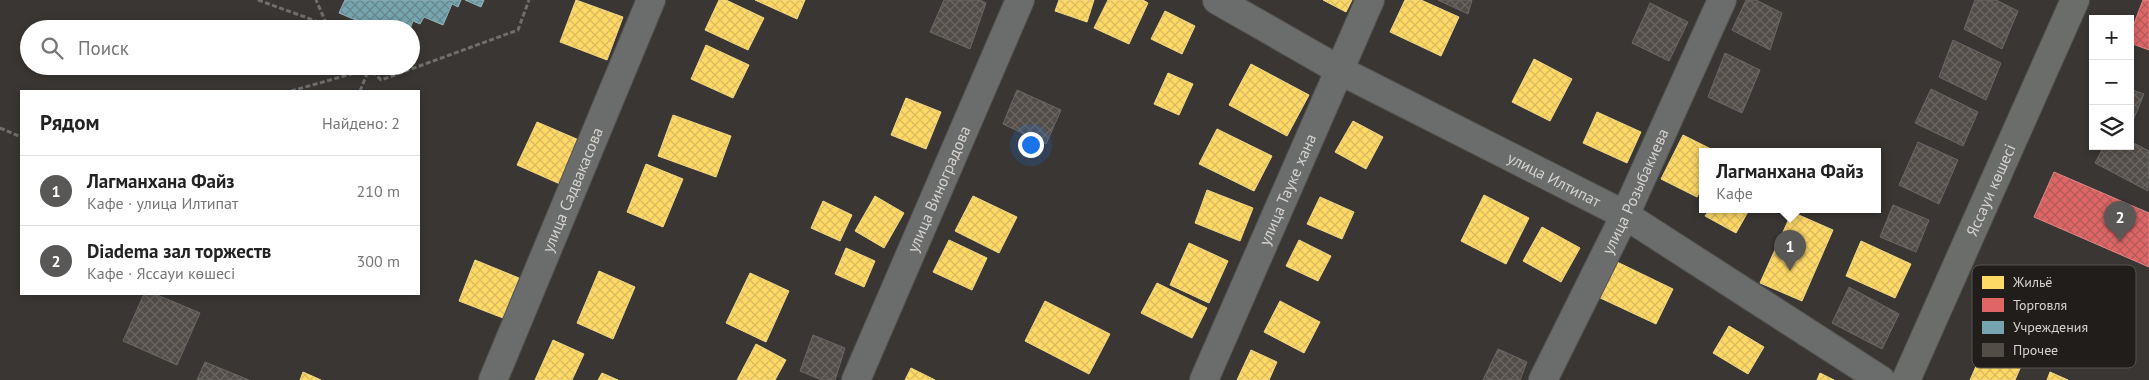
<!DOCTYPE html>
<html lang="ru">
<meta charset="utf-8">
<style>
:root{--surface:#fff;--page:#f2f2f2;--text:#222;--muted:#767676;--line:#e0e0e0;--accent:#5a5857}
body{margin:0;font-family:"PT Sans",sans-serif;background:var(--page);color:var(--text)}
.controls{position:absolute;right:15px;top:15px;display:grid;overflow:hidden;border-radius:0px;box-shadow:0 2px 8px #0003}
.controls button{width:45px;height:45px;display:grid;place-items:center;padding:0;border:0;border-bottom:1px solid var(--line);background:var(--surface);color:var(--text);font:25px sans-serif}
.you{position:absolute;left:1030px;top:144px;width:18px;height:18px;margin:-12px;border:4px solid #fff;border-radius:50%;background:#1a73e8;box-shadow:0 0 0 8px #1a73e833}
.badge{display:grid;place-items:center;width:32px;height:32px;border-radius:50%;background:var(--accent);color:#fff;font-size:16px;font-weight:700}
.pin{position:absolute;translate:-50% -41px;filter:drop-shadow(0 1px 2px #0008)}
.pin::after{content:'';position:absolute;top:26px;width:18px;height:15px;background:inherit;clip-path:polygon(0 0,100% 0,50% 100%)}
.popup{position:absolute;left:1699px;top:148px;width:182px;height:65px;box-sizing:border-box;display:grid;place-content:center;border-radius:0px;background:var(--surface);filter:drop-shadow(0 1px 4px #0005);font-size:16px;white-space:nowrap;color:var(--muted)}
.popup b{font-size:19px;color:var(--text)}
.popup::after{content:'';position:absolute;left:50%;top:100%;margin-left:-10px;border:10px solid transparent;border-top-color:var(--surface)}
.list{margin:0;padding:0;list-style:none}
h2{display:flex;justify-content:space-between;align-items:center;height:65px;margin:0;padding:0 20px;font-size:21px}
h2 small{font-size:16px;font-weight:400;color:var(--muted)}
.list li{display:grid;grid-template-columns:32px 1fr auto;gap:15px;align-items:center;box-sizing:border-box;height:70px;padding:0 20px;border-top:1px solid var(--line)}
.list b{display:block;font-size:19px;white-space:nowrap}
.list p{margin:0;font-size:16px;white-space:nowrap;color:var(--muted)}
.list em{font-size:16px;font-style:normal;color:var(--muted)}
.icon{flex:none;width:28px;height:28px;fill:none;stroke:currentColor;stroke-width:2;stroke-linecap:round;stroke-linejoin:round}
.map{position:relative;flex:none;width:2149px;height:380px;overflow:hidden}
.search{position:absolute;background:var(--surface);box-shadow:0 2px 8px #0003;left:20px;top:20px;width:400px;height:55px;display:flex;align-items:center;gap:12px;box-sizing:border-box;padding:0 18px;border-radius:28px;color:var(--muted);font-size:19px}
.panel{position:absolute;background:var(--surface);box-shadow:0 2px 8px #0003;left:20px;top:90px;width:400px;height:205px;border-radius:0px}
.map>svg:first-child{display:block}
.homes{fill:url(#homes-cross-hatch);stroke:#f2d786}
.shops{fill:url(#shops-cross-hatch);stroke:#dd8686}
.public{fill:url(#public-cross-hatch);stroke:#92b2b9}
.building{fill:url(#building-cross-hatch);stroke:#6a6866}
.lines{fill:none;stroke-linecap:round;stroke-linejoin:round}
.minor-casing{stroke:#545250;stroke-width:30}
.major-casing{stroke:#545250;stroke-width:30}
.path{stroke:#6f6f6e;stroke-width:3;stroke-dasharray:5 2.5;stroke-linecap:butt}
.minor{stroke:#6a6d6b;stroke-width:28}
.major{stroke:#6b6d6b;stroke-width:28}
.labels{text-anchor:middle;stroke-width:5;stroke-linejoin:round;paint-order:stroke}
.street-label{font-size:16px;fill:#d5d2cf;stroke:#201d1b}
.key{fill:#201d1b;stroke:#565351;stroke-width:1}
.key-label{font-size:14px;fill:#d5d2cf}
</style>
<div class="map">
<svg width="2149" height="380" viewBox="0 0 2149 380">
<defs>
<pattern id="homes-cross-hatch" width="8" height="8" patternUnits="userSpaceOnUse" patternTransform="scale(1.25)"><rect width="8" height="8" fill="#ffd966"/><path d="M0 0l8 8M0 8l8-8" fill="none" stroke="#d9ba5e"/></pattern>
<pattern id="shops-cross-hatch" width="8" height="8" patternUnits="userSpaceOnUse" patternTransform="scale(1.25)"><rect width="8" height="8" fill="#e06666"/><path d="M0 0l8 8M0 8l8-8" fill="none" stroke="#b05a5a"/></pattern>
<pattern id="public-cross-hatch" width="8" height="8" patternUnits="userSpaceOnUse" patternTransform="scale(1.25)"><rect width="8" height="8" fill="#76a5af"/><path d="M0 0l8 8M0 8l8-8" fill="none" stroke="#66868d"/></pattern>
<pattern id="building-cross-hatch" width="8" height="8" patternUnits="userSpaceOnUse" patternTransform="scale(1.25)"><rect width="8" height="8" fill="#534d48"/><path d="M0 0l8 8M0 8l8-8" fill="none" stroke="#6b6661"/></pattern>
</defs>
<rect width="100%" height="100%" fill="#393633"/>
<path class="homes" d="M576,0L623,17L607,60L560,42Z
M719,0H726L764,18L748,50L705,30Z
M755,0H805L797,19Z
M1059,0H1094L1087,22L1055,11Z
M1108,0H1143L1148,3L1129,44L1094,28Z
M1323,0H1352L1346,12Z
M1405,0H1421L1459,17L1441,56L1390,32Z
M1165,11L1195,26L1182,54L1151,39Z
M706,45L749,65L733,98L691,79Z
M1534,59L1572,79L1550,121L1512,102Z
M1251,64L1309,95L1287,136L1229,105Z
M1168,73L1193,84L1179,115L1154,104Z
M906,98L941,112L926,149L891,135Z
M1597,112L1641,132L1627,163L1583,143Z
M673,115L731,136L716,177L658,156Z
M1353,121L1383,137L1366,169L1335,152Z
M537,122L579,140L560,184L517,165Z
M1217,129L1272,156L1254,191L1199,164Z
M1683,135L1717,152H1702V187L1697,197L1661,179Z
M646,164L683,179L663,227L627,212Z
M1207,190L1253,208L1240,241L1195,223Z
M1484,195L1529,218L1506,264L1461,241Z
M875,196L904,213L884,248L855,231Z
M973,196L1017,217L999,253L955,231Z
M1320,197L1354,212L1342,239L1307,224Z
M823,201L852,215L840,241L811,228Z
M1709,210H1749L1736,233L1705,216Z
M1792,212L1833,230L1802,301L1760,283Z
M1542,227L1580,248L1561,282L1523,261Z
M949,240L987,258L972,290L933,272Z
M1299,240L1331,256L1318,281L1286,266Z
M1861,241L1911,264L1895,298L1846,276Z
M1189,243L1228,261L1209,303L1170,285Z
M846,248L875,261L864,287L835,274Z
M475,260L519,278L503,318L459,301Z
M1613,260L1673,289L1656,324L1596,296Z
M599,271L635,287L613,339L577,323Z
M750,273L789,291L766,342L726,323Z
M1157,283L1207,308L1192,338L1141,313Z
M1045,301L1110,334L1089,374L1025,341Z
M1280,301L1320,322L1304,353L1264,332Z
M1729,326L1764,347L1748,374L1713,353Z
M553,340L584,354L572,380H535Z
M756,344L786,360L775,380H737Z
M1984,348L2022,364L2015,380H1970Z
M1251,350L1277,362L1269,380H1237Z
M911,368L935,380H905Z
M303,372L321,380H300Z
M2050,372L2068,380H2047Z
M602,373L618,380H598Z
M1820,373L1834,380H1817Z"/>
<path class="shops" d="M2143,0H2149V50L2130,43V34Z
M2054,172L2149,213V267L2034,217Z"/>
<path class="public" d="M345,0H461L458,7L452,4L443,25L424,17L420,24L413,21L410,29H377L339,13Z
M465,0H484L481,7Z"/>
<path class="building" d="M944,0H980L986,3L970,49L930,32Z
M1438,0H1472L1468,14Z
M1746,0H1756L1782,13L1770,50L1732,30Z
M1975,0H1996L2018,11L2002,49L1964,29Z
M1650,3L1688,22L1669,61L1632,43Z
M1953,40L2001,63L1986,100L1939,77Z
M1725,53L1760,70L1742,113L1708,97Z
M1931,89L1978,112L1963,146L1915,123Z
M2130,89L2144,94L2130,128Z
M1017,90L1061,110L1046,144L1003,124Z
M2130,141L2149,151L2148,191L2095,163L2104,146H2130Z
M1918,142L1958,160L1939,204L1899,185Z
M1893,205L1929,220L1916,252L1880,237Z
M2080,272L2101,290L2086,314L2061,296Z
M1849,287L1899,314L1882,349L1832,323Z
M144,294H155L200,313L177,365L123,341Z
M2042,299L2103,327L2086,365L2025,337Z
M813,335L845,348L835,380H822L800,371Z
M1498,349L1527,362L1520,380H1483Z
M205,362L249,380H197Z"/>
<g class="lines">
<g class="minor-casing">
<g id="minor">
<path id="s1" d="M1217,0L1341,71L1625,215L1881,380"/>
<path id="s2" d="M493,380L651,0"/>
<path id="s3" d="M856,380L1020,0"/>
<path id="s4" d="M1204,380L1370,0"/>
<path id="s5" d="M1543,380L1625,215L1722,0"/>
</g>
</g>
<g class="major-casing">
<g id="major">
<path id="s6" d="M1906,380L2075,0"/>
</g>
</g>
<path class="path" d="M258,0L327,25L316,0
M367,66L381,80L518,30L529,0
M291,91L369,69
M360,91L369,69
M0,128L21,137"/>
<use href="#minor" class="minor"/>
<use href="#major" class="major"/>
</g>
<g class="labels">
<g class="street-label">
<text dy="6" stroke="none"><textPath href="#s1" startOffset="382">улица Илтипат</textPath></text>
<text dy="6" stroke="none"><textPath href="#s2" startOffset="206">улица Садвакасова</textPath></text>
<text dy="6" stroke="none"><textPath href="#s3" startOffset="208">улица Виноградова</textPath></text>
<text dy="6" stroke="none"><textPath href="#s4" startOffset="208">улица Тауке хана</textPath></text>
<text dy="6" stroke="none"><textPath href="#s6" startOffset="208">Яссауи көшесі</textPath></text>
<text dy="6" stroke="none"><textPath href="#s5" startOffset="210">улица Розыбакиева</textPath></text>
</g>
</g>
<rect x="1972" y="265" width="164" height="103" rx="8" class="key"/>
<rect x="1982" y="276" width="22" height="13" fill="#ffd966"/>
<rect x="1982" y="298" width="22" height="14" fill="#e06666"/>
<rect x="1982" y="321" width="22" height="13" fill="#76a5af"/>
<rect x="1982" y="343" width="22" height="14" fill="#534d48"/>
<g class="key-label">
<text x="2013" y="287">Жильё</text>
<text x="2013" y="310">Торговля</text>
<text x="2013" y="332">Учреждения</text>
<text x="2013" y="355">Прочее</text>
</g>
</svg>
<div class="controls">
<button>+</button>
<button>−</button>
<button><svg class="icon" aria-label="layers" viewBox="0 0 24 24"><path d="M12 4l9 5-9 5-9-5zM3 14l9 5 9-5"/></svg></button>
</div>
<div class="you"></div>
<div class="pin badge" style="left:1790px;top:271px">1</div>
<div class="popup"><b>Лагманхана Файз</b>Кафе</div>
<div class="pin badge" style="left:2120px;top:242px">2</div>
<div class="search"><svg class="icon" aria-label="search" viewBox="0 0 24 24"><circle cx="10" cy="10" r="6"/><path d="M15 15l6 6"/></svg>Поиск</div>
<section class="panel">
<h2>Рядом<small>Найдено: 2</small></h2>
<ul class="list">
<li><span class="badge">1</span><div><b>Лагманхана Файз</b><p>Кафе · улица Илтипат</p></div><em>210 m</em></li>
<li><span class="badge">2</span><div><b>Diadema зал торжеств</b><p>Кафе · Яссауи көшесі</p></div><em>300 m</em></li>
</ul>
</section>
</div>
